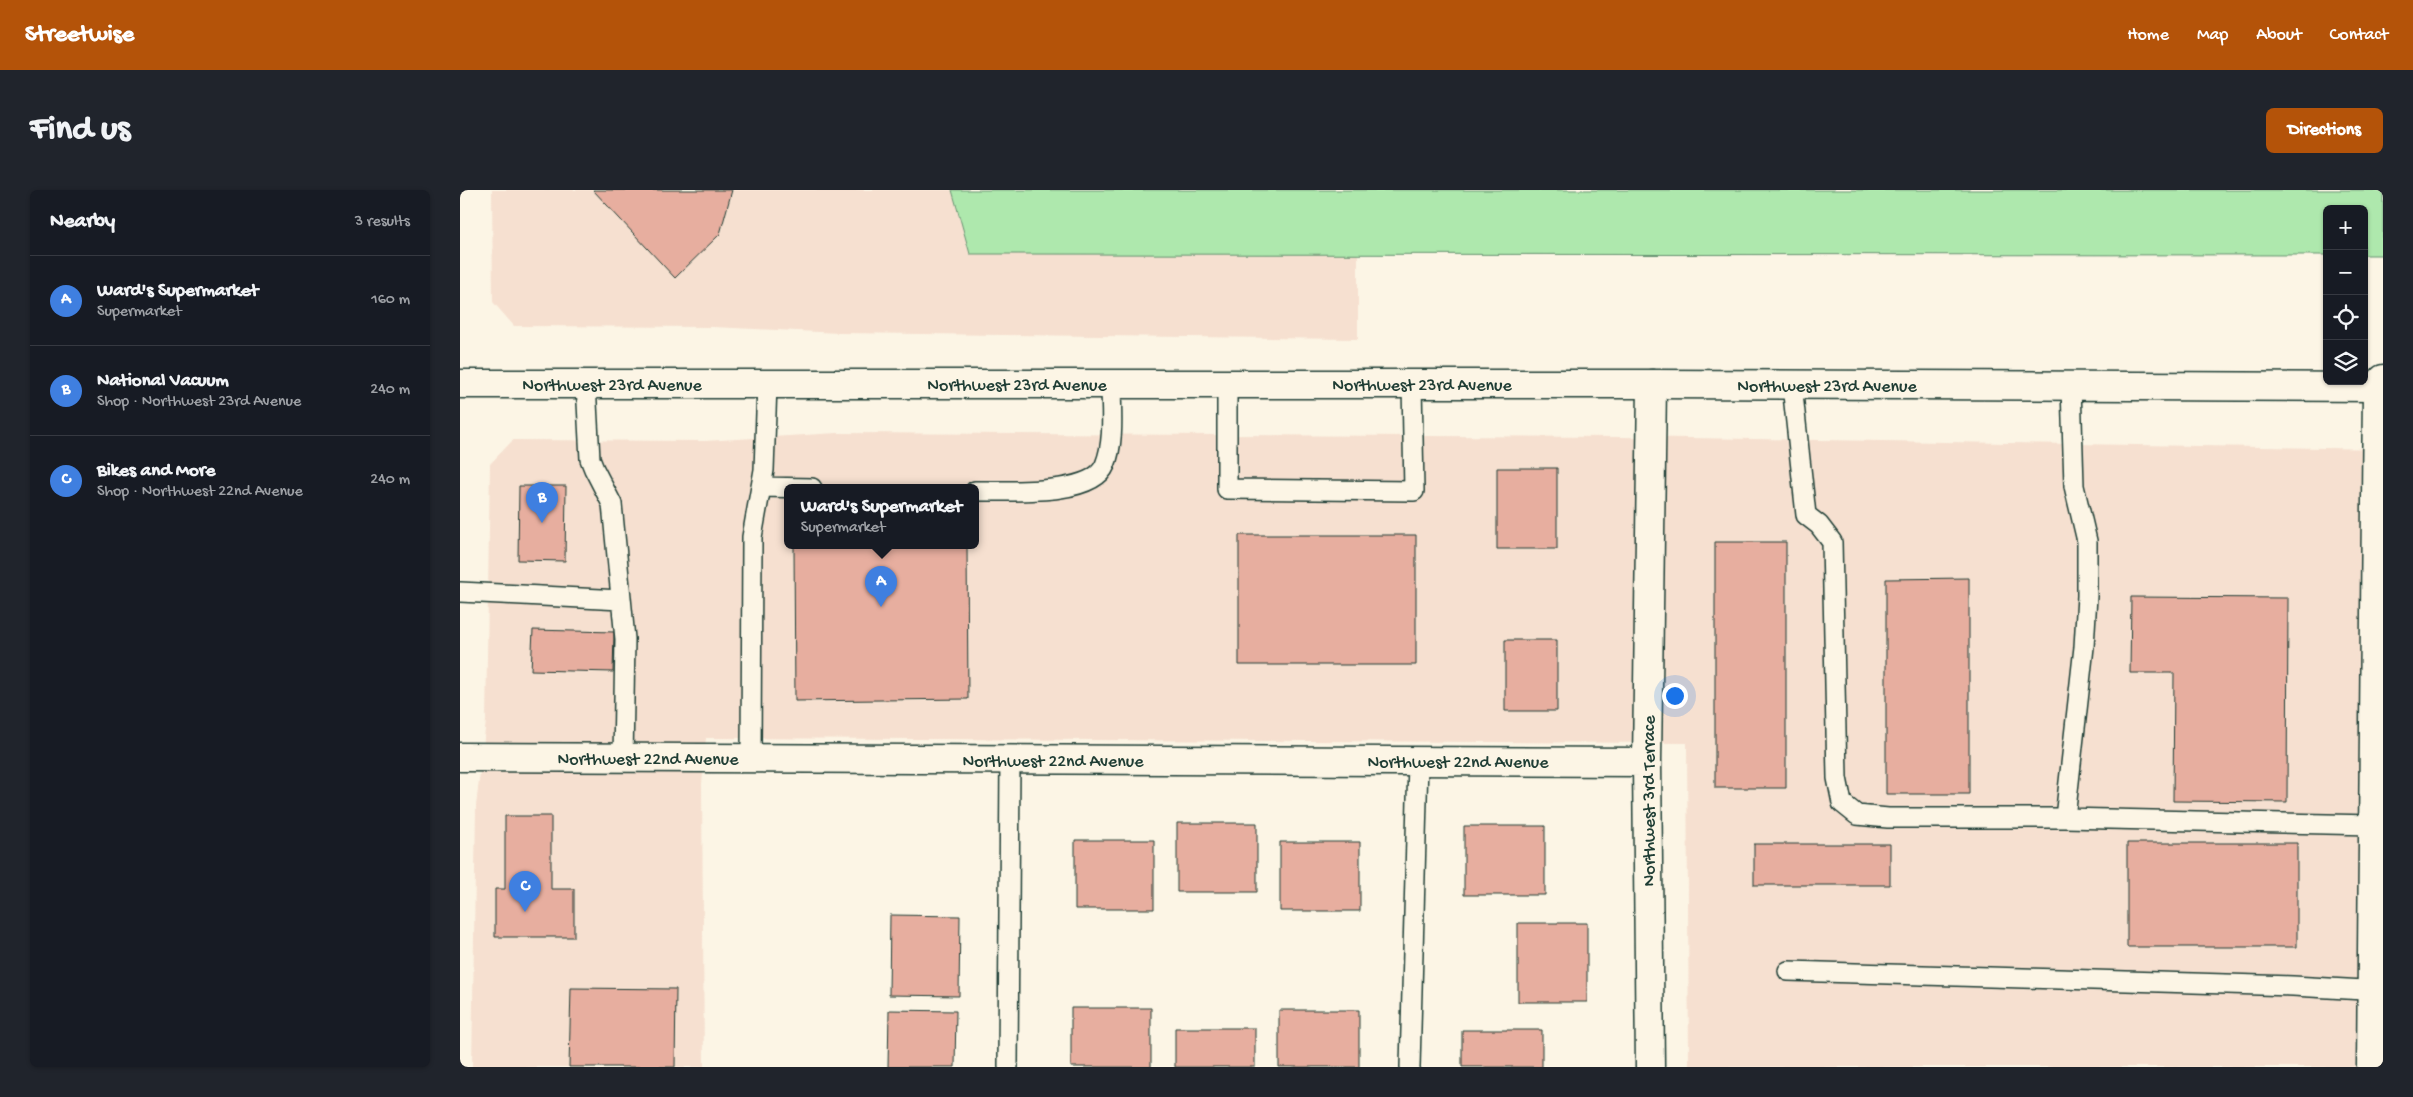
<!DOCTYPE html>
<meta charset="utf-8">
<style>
:root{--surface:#171b24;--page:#20242c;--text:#f1f3f6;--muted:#9ea1a6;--line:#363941;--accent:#b45309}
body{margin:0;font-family:"Gochi Hand",sans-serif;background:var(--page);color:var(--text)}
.controls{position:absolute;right:15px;top:15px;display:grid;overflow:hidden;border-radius:8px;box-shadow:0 1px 4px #0004}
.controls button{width:45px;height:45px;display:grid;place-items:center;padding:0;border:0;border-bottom:1px solid var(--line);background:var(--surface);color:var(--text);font:25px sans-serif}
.you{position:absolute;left:1214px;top:505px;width:18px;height:18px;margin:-12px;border:4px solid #fff;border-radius:50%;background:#1a73e8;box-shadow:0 0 0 8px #1a73e833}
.badge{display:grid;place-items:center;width:32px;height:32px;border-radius:50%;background:var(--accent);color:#fff;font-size:16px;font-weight:700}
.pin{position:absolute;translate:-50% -41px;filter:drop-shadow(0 1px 2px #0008)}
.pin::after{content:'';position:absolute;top:26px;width:18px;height:15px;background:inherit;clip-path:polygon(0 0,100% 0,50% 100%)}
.popup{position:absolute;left:324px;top:294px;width:195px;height:65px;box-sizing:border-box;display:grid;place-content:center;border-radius:8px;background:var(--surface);filter:drop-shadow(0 1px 4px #0005);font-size:16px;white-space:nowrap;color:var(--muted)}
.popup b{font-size:19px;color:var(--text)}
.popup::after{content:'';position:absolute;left:50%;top:100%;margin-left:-10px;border:10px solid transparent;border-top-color:var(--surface)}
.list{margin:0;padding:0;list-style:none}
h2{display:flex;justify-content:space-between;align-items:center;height:65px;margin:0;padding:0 20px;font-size:21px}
h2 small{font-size:16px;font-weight:400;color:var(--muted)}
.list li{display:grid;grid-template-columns:32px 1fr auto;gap:15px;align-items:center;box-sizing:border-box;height:90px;padding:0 20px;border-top:1px solid var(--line)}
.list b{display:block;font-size:19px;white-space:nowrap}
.list p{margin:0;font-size:16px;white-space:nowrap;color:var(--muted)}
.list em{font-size:16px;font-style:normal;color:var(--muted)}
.icon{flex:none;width:28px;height:28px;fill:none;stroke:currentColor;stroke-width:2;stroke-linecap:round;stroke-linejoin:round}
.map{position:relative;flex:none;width:1923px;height:877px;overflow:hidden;border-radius:8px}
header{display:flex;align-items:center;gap:30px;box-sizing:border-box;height:70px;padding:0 25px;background:var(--accent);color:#fff}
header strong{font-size:24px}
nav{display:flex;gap:28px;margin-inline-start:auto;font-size:18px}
.intro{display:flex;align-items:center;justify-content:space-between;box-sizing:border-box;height:120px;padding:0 30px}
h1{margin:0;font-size:35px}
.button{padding:12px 22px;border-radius:8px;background:var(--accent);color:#fff;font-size:18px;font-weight:700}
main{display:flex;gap:30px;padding:0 30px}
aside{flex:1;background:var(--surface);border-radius:8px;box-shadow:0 1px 4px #0004}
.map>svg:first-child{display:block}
.built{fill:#f6e0d0;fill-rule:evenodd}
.green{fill:#aee8ad;stroke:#669270}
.building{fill:#e7ae9f;stroke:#1f3d34}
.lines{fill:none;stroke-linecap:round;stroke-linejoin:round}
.service-casing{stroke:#1f3d34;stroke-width:22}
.minor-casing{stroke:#1f3d34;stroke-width:31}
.secondary-casing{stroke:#1f3d34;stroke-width:31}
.service{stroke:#fcf5e5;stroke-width:19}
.minor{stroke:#fcf5e5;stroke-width:28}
.secondary{stroke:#fcf5e5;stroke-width:28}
.labels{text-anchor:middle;stroke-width:4;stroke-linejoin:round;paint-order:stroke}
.street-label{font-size:18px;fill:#1f3d34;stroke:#fcf5e5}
</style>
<header>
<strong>Streetwise</strong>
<nav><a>Home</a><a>Map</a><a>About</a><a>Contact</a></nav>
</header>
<div class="intro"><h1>Find us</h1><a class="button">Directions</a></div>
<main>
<aside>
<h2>Nearby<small>3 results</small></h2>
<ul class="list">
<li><span class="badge" style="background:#3f7fe0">A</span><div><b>Ward's Supermarket</b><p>Supermarket</p></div><em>160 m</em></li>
<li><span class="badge" style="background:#3f7fe0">B</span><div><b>National Vacuum</b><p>Shop · Northwest 23rd Avenue</p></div><em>240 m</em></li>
<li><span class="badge" style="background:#3f7fe0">C</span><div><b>Bikes and More</b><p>Shop · Northwest 22nd Avenue</p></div><em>240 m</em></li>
</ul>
</aside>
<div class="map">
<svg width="1923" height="877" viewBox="0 0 1923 877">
<rect width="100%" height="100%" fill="#fcf5e5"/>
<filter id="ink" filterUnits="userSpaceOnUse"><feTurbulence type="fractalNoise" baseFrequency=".02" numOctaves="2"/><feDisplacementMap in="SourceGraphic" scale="10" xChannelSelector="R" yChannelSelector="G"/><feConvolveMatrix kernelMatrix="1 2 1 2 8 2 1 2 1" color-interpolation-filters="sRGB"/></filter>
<g filter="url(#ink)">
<path class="built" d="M32,0H492L510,64H898V149L379,143L253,137L54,136L33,112Z
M377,243L1163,247L1923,259V877H1229L1227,553L246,548L242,594L244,877H12L16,616L26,531L30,274L53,250L245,251ZM327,298H515V356H327Z"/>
<path class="green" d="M492,0H1923V65H1904V19H1867V65L510,64Z"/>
<path class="building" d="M133,0H272L260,44L215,88Z
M1037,278H1097V359H1037Z
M59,296H106L105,371L58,370Z
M779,345H956V475H779Z
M1255,352H1326V598H1255Z
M334,356H507L508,509L335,511Z
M1509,388V604H1426V389Z
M1671,407L1828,408L1827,612L1713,611L1714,483H1670Z
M73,440L154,442L153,482L71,480Z
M1045,450H1097V521H1045Z
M45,626H91V699H114V747H35V699H45Z
M717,633H797V702H717Z
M1004,636H1085V705H1004Z
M615,650H694V719H615Z
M820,652H900V721H820Z
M1667,653H1837V757H1667Z
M1294,654H1430V695H1294Z
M430,725L500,726L499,806L429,805Z
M1058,733H1127V812H1058Z
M111,798L216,799L215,877H109Z
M611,818H691V877H611Z
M429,820L496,821L495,877H428Z
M819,820H899V877H819Z
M715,838H795V877H715Z
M1002,840H1082V877H1002Z"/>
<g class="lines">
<g class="service-casing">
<path id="service" d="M126,194L130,269L134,279L152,314L165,449L163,569
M767,194V299L954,301L952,194
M1332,195L1346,325L1359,335L1372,352L1377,588L1382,613L1397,625L1428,628H1605L1624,457L1627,406V351L1614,296L1611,196
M301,297L352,298
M515,301C546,300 632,307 645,275C655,251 651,219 651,194
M0,402L161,410
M291,569L292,347L304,280L307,194
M1605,628L1913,635
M1328,781L1833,796L1922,801
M548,877L550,569
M950,877L958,571"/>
</g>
<g class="minor-casing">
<path id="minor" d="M0,567L1187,572
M1190,877L1187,572L1192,194
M1911,877L1917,197L1923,189"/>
</g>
<g class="secondary-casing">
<path id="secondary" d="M0,194H1192L1923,197"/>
</g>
<use href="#service" class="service"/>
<use href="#minor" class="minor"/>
<use href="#secondary" class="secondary"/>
</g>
</g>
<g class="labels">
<g class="street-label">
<text x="152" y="200">Northwest 23rd Avenue</text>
<text x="557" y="200">Northwest 23rd Avenue</text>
<text x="962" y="200">Northwest 23rd Avenue</text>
<text x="1367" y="201">Northwest 23rd Avenue</text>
<text x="188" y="574">Northwest 22nd Avenue</text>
<text x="593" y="576">Northwest 22nd Avenue</text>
<text x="998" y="577">Northwest 22nd Avenue</text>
<text transform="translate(1188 611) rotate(-90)" y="6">Northwest 3rd Terrace</text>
</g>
</g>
</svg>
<div class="controls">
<button>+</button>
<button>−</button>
<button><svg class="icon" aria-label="locate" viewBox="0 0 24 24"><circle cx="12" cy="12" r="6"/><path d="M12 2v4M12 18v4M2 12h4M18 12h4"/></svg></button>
<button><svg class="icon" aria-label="layers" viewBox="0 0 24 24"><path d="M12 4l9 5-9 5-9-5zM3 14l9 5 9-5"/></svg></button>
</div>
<div class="you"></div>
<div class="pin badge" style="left:421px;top:417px;background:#3f7fe0">A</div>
<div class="popup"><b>Ward's Supermarket</b>Supermarket</div>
<div class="pin badge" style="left:82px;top:333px;background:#3f7fe0">B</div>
<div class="pin badge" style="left:65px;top:722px;background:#3f7fe0">C</div>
</div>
</main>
